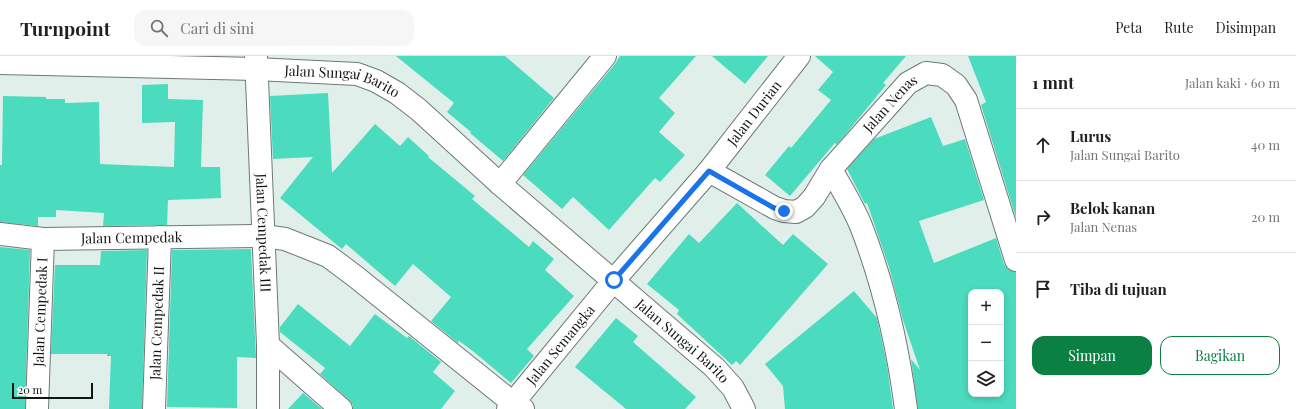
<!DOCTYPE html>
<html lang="id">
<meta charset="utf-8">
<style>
:root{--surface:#fff;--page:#f6f6f6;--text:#202124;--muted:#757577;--line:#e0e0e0;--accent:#0b8043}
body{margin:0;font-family:"Playfair Display",serif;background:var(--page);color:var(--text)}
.controls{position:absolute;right:12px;bottom:12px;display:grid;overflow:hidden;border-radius:8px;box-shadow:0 2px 6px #0003}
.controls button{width:36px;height:36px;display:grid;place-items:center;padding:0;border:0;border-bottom:1px solid var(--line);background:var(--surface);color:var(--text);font:20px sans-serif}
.scale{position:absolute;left:12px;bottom:10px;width:81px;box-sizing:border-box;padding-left:4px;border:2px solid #111514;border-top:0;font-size:11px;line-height:14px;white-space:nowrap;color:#111514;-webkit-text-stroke:3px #fff;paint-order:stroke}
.stop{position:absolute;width:12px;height:12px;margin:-9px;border:3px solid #1a73e8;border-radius:50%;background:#fff}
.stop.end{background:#1a73e8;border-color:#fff;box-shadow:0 1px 4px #0008}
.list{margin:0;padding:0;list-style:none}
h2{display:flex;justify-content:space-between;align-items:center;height:52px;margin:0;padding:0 16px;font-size:17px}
h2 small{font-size:13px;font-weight:400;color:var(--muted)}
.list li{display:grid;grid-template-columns:26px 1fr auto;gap:12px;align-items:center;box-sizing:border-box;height:72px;padding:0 16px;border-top:1px solid var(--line)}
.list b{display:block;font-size:15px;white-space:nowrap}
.list p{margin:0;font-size:13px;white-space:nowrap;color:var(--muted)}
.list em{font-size:13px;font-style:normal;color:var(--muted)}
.actions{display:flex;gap:8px;padding:12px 16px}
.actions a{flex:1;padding:9px 0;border:1px solid var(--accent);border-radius:12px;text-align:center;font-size:14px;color:var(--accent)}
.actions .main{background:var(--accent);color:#fff}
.icon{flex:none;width:22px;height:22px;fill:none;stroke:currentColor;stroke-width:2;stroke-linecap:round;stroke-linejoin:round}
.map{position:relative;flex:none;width:1016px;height:353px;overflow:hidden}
header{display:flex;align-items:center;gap:24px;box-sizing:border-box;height:56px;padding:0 20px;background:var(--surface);border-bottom:1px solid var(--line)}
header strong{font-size:19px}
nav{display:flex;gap:22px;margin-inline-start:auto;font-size:14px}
.search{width:280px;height:36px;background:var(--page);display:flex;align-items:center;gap:10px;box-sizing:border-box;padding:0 14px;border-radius:12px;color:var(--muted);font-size:15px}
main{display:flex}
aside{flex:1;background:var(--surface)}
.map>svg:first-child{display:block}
.building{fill:#4bdbbe;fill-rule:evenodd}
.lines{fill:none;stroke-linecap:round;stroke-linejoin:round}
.street-casing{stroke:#6d7976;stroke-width:24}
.street{stroke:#fff;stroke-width:22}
.route{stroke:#1a73e8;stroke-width:5}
.labels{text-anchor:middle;stroke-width:4;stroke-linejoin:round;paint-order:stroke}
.street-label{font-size:14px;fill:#111514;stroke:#fff}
</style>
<header>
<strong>Turnpoint</strong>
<div class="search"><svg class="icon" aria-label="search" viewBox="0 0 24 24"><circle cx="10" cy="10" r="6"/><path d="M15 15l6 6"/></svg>Cari di sini</div>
<nav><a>Peta</a><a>Rute</a><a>Disimpan</a></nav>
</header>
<main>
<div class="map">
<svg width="1016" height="353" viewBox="0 0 1016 353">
<rect width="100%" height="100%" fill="#e1efeb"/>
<path class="building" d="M396,0H505L554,42L503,105L470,77L471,76L447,56L454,47Z
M620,0H696L659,42L675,57L659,76L685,99L660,126L655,122L609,174L573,141L562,153L523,119L615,8Z
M712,0H768L745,28Z
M815,0H906L883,27L886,29L845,79L836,89L835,87L790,140L765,119L789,90L791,92L831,44L818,34L833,16Z
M968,0H1016V162L981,49L986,46Z
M168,28V43L203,44L201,111H220L221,142L168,144L167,169L103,170L104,157L56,154V161H38V170L0,166V109H2L3,40L46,41V43H65V47L99,46L100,108L174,111L175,66L142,67V29Z
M328,37L332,117L375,68L400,90L408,81L429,100L428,101L475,140L472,143L529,191L533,185L554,203L545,214L574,240L527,293L534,300L511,327L474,296L459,285L458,287L431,265L451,241L413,208L395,230L346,188L342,193L280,142L313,101L273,103L270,40Z
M931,61L943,90L965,83L984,144L919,165L934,207L996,182L1004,208L1008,213L1016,216V353H918L911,303L920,314L903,264L889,211L867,147L865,148L847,113L874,83ZM971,236H1001V338H971Z
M737,147L783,189L793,178L828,208L740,309L736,305L732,309L677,258L679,254L647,228L689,178L699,187Z
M0,191L30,194L25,353H0Z
M251,193L256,302L237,301V352L167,351L172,194Z
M147,194L142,353H109L111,300H107V298H51L55,209H100L101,195Z
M854,235L877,262L887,309L893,353H785L783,330L765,308Z
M298,248L350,290L375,258L407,282L409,280L441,306L433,316L455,335L441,353H353V349L349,344L320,318L325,312L280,276V271Z
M616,262L638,280L633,286L696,341L685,353H626L575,311Z
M303,337L322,353H288Z"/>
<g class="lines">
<g class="street-casing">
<g id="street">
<path id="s1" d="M256,0L268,289V353"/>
<path id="s2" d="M0,7L256,13L357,18L376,25L397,37L419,54L500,128L714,311L733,332L744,353"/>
<path d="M831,113C841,132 853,150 861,170C884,229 898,291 906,353"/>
<path id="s3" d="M709,115L775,152L784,155L796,156L805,151L814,141L831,113L908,27L926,17L942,19L956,29L966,44L1016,204"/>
<path d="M500,128L605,0"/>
<path id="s4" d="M0,178L43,183L264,180L285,183L328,200L356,221L513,347L523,353"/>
<path d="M268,289L341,353"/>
<path id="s5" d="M37,353L43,183"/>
<path id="s6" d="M154,353L160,181"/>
<path id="s7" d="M508,353L614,224L709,115L799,0"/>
</g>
</g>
<use href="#street" class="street"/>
</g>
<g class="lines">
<path class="route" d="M614,224L709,115L774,152L784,155"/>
</g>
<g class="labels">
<g class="street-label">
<text dy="5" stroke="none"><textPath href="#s2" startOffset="344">Jalan Sungai Barito</textPath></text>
<text dy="5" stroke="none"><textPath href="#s3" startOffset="242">Jalan Nenas</textPath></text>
<text dy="5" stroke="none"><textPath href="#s7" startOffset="385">Jalan Durian</textPath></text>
<text dy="5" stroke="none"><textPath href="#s1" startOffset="177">Jalan Cempedak III</textPath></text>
<text dy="5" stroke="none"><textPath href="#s4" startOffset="132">Jalan Cempedak</textPath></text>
<text dy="5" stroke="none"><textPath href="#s5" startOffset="97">Jalan Cempedak I</textPath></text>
<text dy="5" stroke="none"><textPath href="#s6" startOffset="86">Jalan Cempedak II</textPath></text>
<text dy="5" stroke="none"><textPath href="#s2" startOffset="780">Jalan Sungai Barito</textPath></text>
<text dy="5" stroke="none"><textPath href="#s7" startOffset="83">Jalan Semangka</textPath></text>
</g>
</g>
</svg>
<div class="controls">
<button>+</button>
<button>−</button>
<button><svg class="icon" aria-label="layers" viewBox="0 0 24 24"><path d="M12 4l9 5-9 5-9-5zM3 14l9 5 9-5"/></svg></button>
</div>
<div class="scale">20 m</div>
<div class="stop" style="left:614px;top:224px"></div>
<div class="stop end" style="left:784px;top:155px"></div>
</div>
<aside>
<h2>1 mnt<small>Jalan kaki · 60 m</small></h2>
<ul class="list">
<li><svg class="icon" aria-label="ahead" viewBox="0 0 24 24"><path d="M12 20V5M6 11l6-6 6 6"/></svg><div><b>Lurus</b><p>Jalan Sungai Barito</p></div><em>40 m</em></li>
<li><svg class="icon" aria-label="right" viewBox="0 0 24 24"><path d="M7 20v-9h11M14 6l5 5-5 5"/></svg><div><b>Belok kanan</b><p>Jalan Nenas</p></div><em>20 m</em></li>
<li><svg class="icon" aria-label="arrive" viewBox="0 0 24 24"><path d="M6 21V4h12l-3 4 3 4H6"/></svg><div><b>Tiba di tujuan</b></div></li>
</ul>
<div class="actions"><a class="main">Simpan</a><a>Bagikan</a></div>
</aside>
</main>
